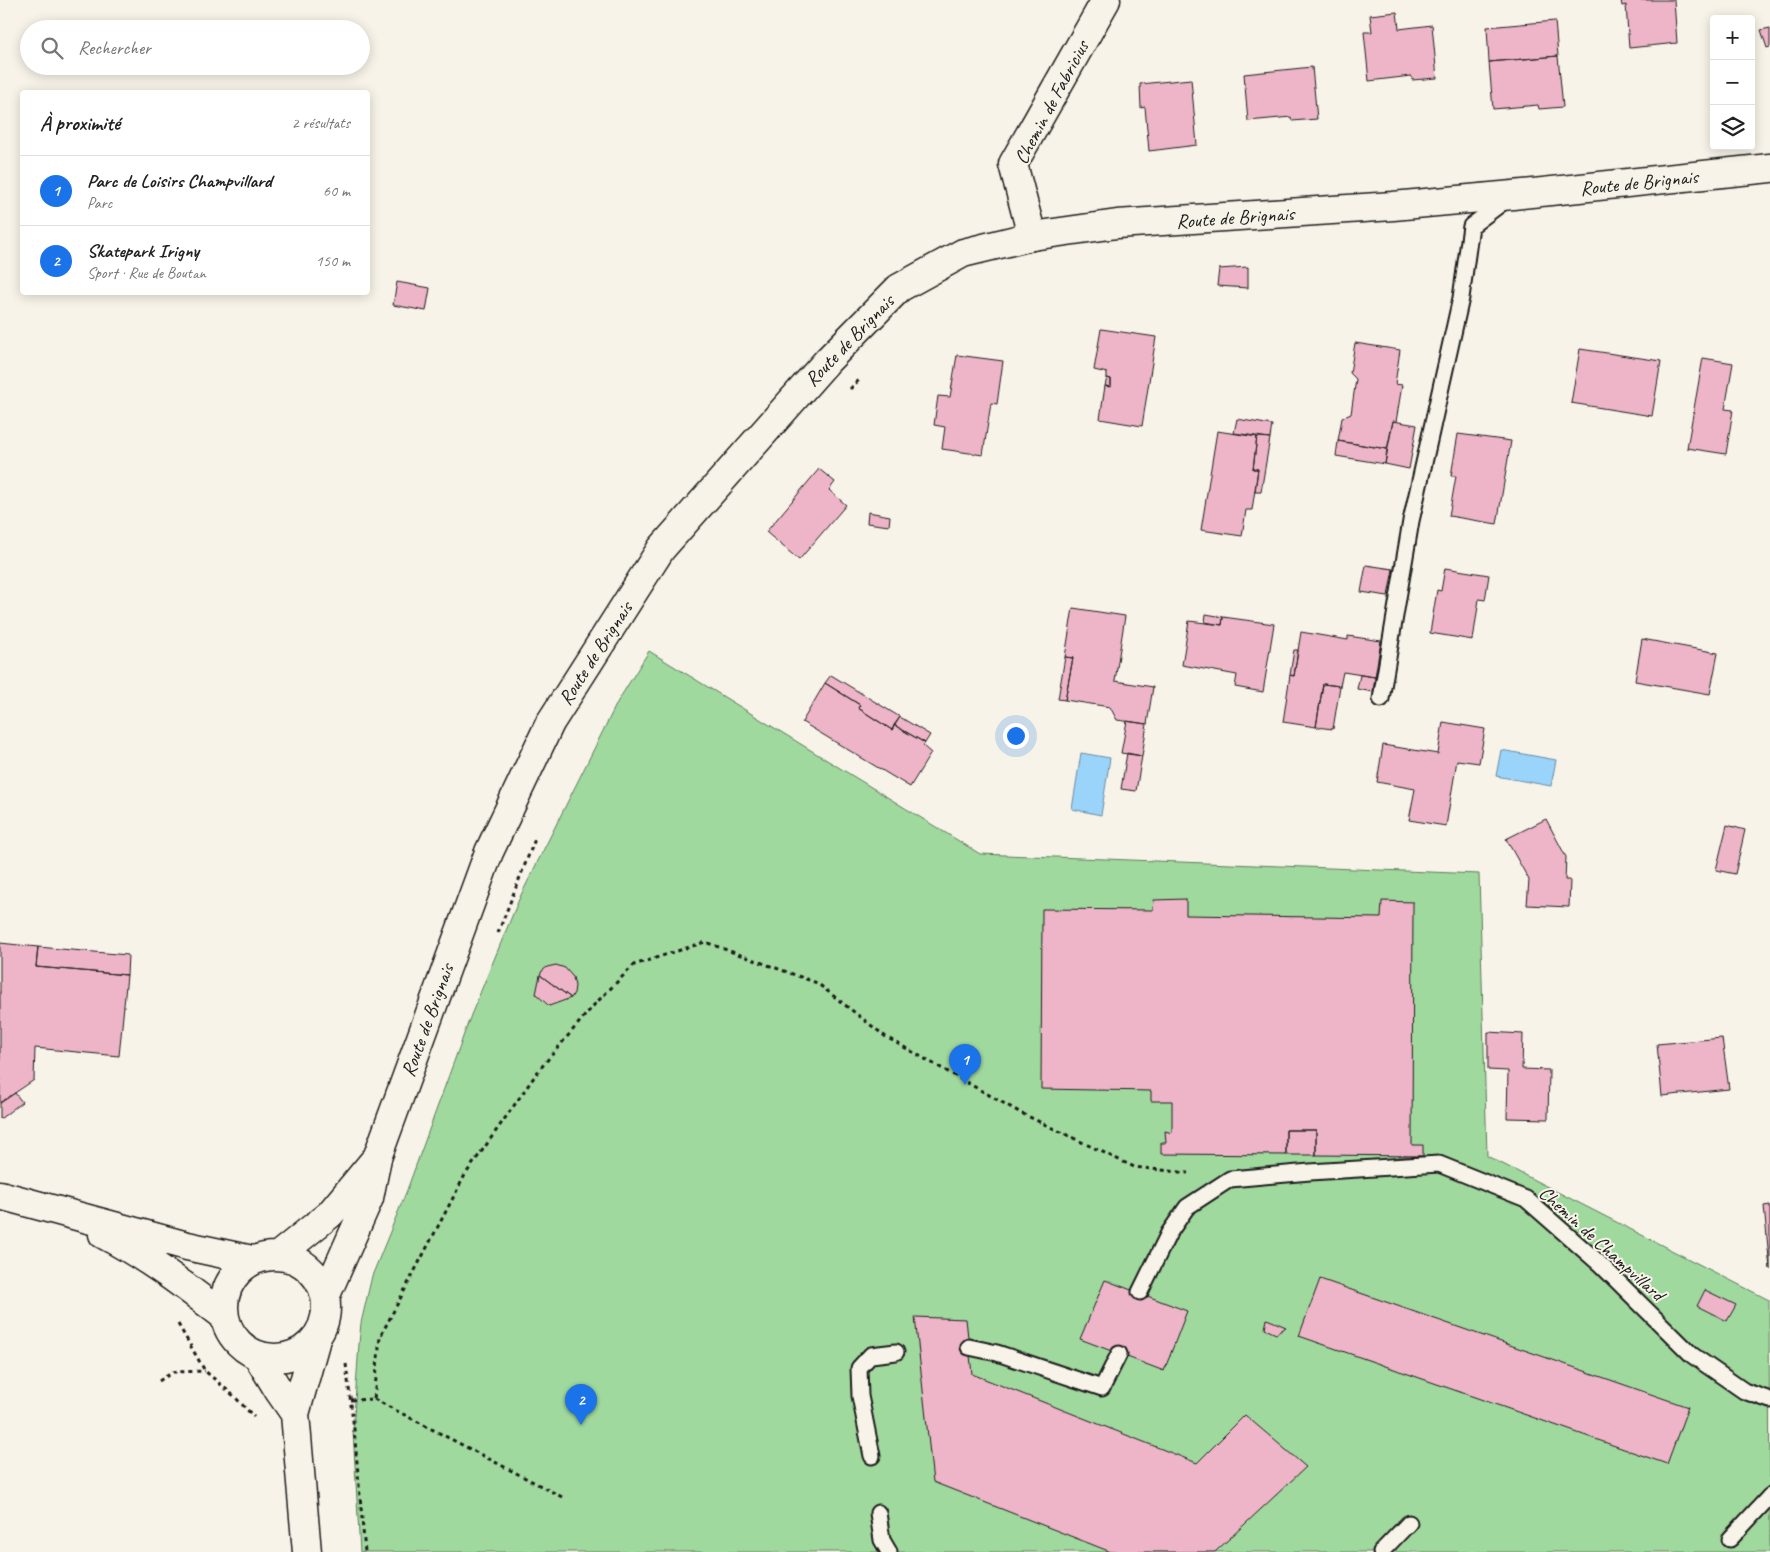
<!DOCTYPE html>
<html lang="fr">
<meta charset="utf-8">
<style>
:root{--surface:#fff;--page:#f6f6f6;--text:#222;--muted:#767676;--line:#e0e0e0;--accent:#1a73e8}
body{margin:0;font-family:Caveat,sans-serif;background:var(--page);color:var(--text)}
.controls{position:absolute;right:15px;top:15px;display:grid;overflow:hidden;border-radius:5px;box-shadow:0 2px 12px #0003}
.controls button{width:45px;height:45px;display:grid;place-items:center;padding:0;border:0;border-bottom:1px solid var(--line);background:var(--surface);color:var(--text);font:25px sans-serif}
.you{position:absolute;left:1015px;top:735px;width:18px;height:18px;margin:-12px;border:4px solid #fff;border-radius:50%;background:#1a73e8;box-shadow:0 0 0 8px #1a73e833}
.badge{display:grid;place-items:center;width:32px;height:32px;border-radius:50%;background:var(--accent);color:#fff;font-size:16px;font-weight:700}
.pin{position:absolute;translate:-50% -41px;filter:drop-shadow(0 1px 2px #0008)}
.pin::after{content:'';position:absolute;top:26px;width:18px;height:15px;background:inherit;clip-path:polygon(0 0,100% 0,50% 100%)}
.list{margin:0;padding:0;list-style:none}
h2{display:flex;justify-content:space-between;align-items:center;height:65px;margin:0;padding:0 20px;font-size:21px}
h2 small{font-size:16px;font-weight:400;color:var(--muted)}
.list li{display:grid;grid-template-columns:32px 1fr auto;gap:15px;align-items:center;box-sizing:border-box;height:70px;padding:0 20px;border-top:1px solid var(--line)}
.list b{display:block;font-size:19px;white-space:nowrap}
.list p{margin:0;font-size:16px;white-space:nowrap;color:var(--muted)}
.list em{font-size:16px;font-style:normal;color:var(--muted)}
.icon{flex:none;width:28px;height:28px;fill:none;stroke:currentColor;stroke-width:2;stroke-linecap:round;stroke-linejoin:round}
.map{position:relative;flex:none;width:1770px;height:1552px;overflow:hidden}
.search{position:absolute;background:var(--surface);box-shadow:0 2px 12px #0003;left:20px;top:20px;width:350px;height:55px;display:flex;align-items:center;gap:12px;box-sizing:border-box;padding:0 18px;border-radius:28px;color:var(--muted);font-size:19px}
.panel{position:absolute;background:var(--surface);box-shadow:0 2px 12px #0003;left:20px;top:90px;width:350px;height:205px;border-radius:5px}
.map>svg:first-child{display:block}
.green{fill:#a0d99e;stroke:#5e7a5d}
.water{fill:#9bd4fb;stroke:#688aa2}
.building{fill:#eeb5c9;stroke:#1c1c1c}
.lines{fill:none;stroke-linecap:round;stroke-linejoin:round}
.lane-casing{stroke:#1c1c1c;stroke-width:19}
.street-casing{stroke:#1c1c1c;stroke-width:31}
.secondary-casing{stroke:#1c1c1c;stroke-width:31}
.path{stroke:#1c1c1c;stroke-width:3;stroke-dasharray:4 4;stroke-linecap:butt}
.lane{stroke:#f7f3e8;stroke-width:15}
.street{stroke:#f7f3e8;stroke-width:28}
.secondary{stroke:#f7f3e8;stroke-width:28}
.labels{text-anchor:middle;stroke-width:4;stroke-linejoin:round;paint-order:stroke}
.street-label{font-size:20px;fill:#1c1c1c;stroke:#f7f3e8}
</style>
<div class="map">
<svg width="1770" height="1552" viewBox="0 0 1770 1552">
<rect width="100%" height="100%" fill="#f7f3e8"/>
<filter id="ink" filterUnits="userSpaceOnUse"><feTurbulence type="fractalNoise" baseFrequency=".02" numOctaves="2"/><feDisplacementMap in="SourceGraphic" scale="10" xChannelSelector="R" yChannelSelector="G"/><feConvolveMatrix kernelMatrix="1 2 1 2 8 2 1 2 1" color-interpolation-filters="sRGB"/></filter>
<g filter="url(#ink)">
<path class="green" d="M649,651L980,854L1479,874L1487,1156L1769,1300L1770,1552H360L353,1431L359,1344L361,1323L372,1276L407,1190L471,1015L520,897L618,701Z"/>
<path class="water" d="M1501,750L1556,760L1551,786L1496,776Z
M1081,753L1110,758L1101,815L1072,809Z"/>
<path class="building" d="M1621,0H1674L1677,43L1629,48L1626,5L1622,6Z
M1397,12L1399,29L1432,25L1437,78L1412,80L1411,76L1369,81L1364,32H1372L1370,15Z
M1555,21L1558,56L1489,62L1487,27Z
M1770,28V47L1767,48L1761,30Z
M1558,56L1563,107L1539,109L1538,105L1493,109L1489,62Z
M1312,67L1317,119L1292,121L1291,117L1248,121L1244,74Z
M1191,79L1197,145L1149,151L1145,107L1141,108L1140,84Z
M1248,267V288L1217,286L1219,269Z
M397,282L430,288L426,311L393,305Z
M1101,329L1156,337L1142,426L1100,419L1105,386L1111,387V379L1107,378V373L1094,370Z
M1355,343L1400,350L1395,384L1402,385L1396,422L1393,421L1387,449L1338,441L1342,418L1351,414L1356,379L1350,373Z
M1580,349L1661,361L1652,416L1571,403Z
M957,355L1003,361L997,404L991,403L983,455L942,449L945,427L934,425L938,396L950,397Z
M1703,358L1733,363L1725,409L1733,410L1726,454L1687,448Z
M1107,378L1111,379V387L1105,386Z
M1237,419L1272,425L1270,438L1234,433Z
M1393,421L1417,425L1409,469L1385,464Z
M1217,431L1257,437L1253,469H1258L1252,510H1246L1242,536L1201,530Z
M1458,434L1511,441L1497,524L1449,516L1456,476H1451Z
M1257,437L1270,438L1261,492H1255L1258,469H1253Z
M1338,441L1387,449L1385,464L1336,456Z
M819,469L835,482L829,490L846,505L799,560L766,532Z
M868,512L890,516L889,526L867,523Z
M1366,565L1393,569L1388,596L1361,592Z
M1445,568L1489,575L1485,600L1479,599L1473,640L1430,633L1437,590L1441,591Z
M1073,608L1125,616L1115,681L1153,687L1147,724L1117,720L1110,707L1065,700L1073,658L1065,657Z
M1206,614L1223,617L1222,625L1205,622Z
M1223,617L1274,624L1263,692L1235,687L1237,675L1182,665L1189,621L1222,625Z
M1301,632L1348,640V636L1381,641L1375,677L1343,672L1340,686L1323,684L1316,727L1283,722L1290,675L1294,676Z
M1642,639L1718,653L1710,694L1635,681Z
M1294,650H1298L1294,676L1290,675Z
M1065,657L1073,658L1065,700L1058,699Z
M831,675L900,717L892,730L858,708L860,705L825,683Z
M1360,675L1375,677L1373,692L1357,689Z
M825,683L860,705L858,708L892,730L894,725L925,743L923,746L931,753L910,787L802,722Z
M1323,684L1340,686L1333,729L1316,727Z
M900,717L930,735L925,743L894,725Z
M1127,721L1147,724L1142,756L1121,753Z
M1443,722L1485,729L1479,763L1457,760L1446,826L1409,820L1415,789L1377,782L1383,745L1438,754Z
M1127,753L1142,756L1136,791L1121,789Z
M1546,819L1566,857L1565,880H1570L1569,907L1527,905L1529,880L1506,839Z
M1727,825L1745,830L1735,874L1716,870Z
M1186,899V915L1381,918L1382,901L1413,902L1412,1145H1423V1156L1316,1155V1130H1286V1155L1161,1154V1143H1166L1165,1131L1172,1133V1101H1151V1091L1041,1089L1042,909L1153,910L1154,900Z
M0,943L38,947L36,967L127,975L119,1056L35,1048L34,1080L0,1103Z
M38,947L128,955L127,975L36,967Z
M556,965L565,968L573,977L575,986L574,993L571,998L540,975L542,971L547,967Z
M540,975L571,998L549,1006L536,994Z
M1488,1032L1523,1034L1522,1069L1549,1070L1548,1119L1507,1118L1508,1071L1488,1070Z
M1722,1038L1729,1089L1662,1096L1657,1044Z
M15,1093L22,1102L0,1119V1103Z
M1286,1130H1316V1155H1286Z
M1770,1205V1269L1764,1206Z
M1320,1279L1688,1407L1667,1464L1299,1336Z
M1105,1280L1187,1311L1164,1371L1080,1339Z
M1705,1290L1736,1305L1727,1321L1697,1306Z
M915,1317L966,1319L972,1374L1197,1463L1245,1415L1306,1467L1215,1552H1111L933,1482Z
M1267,1319L1286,1327L1276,1334L1265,1329Z"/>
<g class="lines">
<g class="lane-casing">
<path id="lane" d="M1381,699L1411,521L1461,298L1471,226L1507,199
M1140,1292L1169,1233L1187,1207L1230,1179L1310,1172L1439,1164L1526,1199L1599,1263L1692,1355L1744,1391L1770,1400
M969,1347L997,1353L1102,1388L1119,1354
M872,1456L860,1396L859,1368L871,1355L896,1352
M878,1513L882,1540L889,1552
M1730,1539L1770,1496
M1381,1552L1409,1523"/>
</g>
<g class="street-casing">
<path id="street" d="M1032,236L1013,164L1106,0
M257,1355L279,1391L295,1414
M307,1552L295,1414L316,1339"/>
</g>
<g class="secondary-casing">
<path id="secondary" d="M0,1195L187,1246L252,1260
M103,1234C147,1257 185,1286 224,1316
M279,1255L330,1214L374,1161
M224 1307a51 51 0 1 1 102 0a51 51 0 1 1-102 0Z
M326,1295L369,1198L377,1158L489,852L550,723L661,549L828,360L899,288L963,253L1032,236L1117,224L1393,206L1513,195L1770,168"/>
</g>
<path class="path" d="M850,389L861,378
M498,933L535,839
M178,1324L205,1371L234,1396L254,1417
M346,1364L354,1429L365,1552
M159,1381L173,1372L205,1371
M374,1399L564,1498
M351,1400L374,1399L380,1337L465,1175L539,1070L594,1005L634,965L705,942L817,983L886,1037L1021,1113L1134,1167L1188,1173"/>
<use href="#lane" class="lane"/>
<use href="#street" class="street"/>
<use href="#secondary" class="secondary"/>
</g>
</g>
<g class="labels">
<g class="street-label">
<text transform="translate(1051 102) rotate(-62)" y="7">Chemin de Fabricius</text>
<text transform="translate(1639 182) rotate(-6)" y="7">Route de Brignais</text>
<text transform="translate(1235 217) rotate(-4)" y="7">Route de Brignais</text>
<text transform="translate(849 340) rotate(-46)" y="7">Route de Brignais</text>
<text transform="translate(595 653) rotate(-57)" y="7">Route de Brignais</text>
<text transform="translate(427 1020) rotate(-70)" y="7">Route de Brignais</text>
<text transform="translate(1602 1243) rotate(42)" y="7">Chemin de Champvillard</text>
</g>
</g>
</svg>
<div class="controls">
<button>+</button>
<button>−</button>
<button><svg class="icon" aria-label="layers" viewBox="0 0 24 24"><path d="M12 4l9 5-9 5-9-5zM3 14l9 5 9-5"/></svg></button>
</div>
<div class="you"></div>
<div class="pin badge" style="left:965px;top:1085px">1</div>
<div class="pin badge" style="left:581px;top:1425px">2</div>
<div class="search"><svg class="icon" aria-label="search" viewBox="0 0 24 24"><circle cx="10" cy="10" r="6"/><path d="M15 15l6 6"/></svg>Rechercher</div>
<section class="panel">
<h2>À proximité<small>2 résultats</small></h2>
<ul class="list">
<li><span class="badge">1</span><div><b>Parc de Loisirs Champvillard</b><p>Parc</p></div><em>60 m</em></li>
<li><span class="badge">2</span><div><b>Skatepark Irigny</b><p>Sport · Rue de Boutan</p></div><em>150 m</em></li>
</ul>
</section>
</div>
